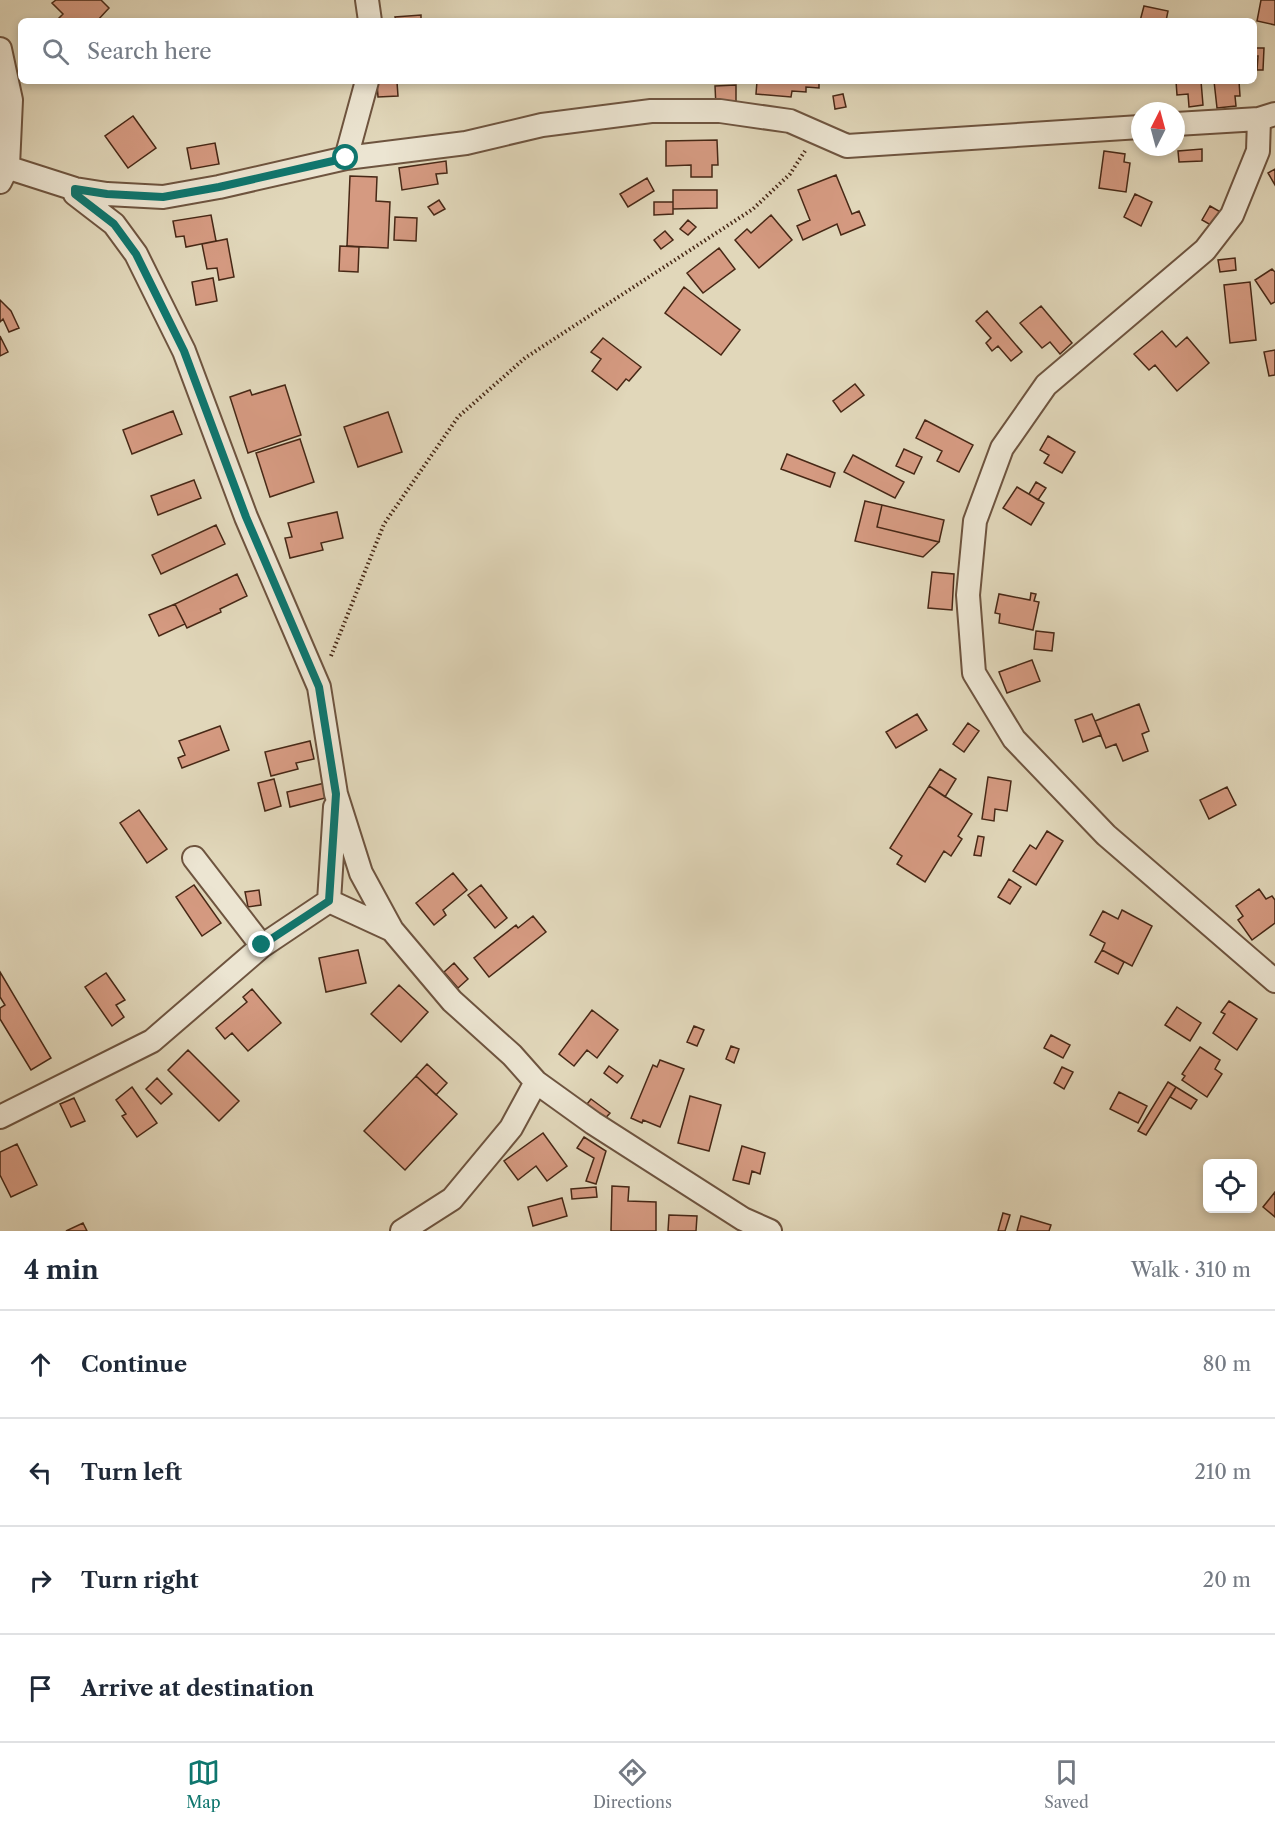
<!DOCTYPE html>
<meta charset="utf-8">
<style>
:root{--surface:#fff;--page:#f6f6f7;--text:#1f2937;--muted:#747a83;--line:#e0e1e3;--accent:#0f766e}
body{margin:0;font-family:"Libre Caslon Text",serif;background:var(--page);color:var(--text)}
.controls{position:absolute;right:18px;bottom:18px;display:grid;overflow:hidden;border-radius:9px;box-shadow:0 3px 9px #0003}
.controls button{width:54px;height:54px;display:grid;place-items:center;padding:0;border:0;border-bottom:2px solid var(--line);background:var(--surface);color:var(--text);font:30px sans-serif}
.compass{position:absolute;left:1131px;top:102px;width:54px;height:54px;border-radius:50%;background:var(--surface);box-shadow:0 3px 9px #0003;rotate:6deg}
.stop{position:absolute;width:18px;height:18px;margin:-14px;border:4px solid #0f766e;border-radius:50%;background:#fff}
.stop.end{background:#0f766e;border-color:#fff;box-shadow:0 2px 6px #0008}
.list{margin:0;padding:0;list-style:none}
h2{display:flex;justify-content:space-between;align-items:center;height:78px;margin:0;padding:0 24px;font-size:26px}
h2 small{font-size:20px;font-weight:400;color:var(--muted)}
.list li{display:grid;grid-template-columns:39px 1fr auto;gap:18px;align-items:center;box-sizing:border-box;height:108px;padding:0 24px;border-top:2px solid var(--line)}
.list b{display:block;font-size:22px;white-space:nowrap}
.list em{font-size:20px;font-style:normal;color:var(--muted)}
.icon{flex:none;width:33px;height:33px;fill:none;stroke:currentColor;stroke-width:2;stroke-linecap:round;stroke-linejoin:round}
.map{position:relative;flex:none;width:1275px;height:1231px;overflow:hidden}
.search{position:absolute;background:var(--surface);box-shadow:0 3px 9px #0003;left:18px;right:18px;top:18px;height:66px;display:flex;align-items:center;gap:15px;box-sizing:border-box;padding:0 21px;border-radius:9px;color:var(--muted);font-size:22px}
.sheet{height:510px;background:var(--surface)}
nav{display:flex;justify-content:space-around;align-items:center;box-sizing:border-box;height:84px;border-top:2px solid var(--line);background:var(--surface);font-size:16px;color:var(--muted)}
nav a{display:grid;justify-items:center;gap:3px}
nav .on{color:var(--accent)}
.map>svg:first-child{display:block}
.building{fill:#d59a81;stroke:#472816;stroke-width:1.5}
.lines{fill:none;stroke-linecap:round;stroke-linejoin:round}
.street-casing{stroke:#6e543f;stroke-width:26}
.path{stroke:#472816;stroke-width:4;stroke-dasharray:1.5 3;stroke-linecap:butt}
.street{stroke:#ece5d2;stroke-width:22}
.route{stroke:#0f766e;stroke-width:8}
</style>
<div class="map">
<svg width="1275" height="1231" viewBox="0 0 1275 1231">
<rect width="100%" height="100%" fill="#e1d7ba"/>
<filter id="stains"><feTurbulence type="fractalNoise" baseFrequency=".00333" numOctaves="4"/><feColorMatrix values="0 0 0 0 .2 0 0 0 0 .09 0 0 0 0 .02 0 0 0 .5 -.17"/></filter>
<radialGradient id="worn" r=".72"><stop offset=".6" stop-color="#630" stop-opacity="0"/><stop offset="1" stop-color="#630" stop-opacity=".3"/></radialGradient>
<path class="building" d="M56,0H101L109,8L97,21H56L63,14L52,3Z
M1261,0H1275V25L1257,21Z
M1144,6L1168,11L1166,21H1140Z
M421,15V21H396L395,17Z
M1254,48H1264L1263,70H1257L1258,56H1254Z
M757,81H819V88L806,87V92L792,91L791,97L756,94Z
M1176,81H1201L1203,105L1189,107L1188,94L1177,95Z
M1214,81H1239L1240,96H1235L1236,106L1217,108Z
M397,82L398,96L378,97L377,83Z
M736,85V107H716L715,86Z
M843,94L846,107L835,109L833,96Z
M133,116L156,148L128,168L105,136Z
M717,140L718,165H712V177H691V165L666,166V141Z
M215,143L219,164L191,169L187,148Z
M1202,149V161L1179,162L1178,151Z
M1104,151L1125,154L1124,162L1130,163L1126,192L1099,188Z
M446,161L447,173L436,174L438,184L402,190L399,168Z
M1275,169V185L1268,173Z
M836,175L852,214L859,211L865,225L841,235L837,224L803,240L797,226L810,220L798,190Z
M350,176L377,177L376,201L390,202L388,248L347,246Z
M647,178L654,191L628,207L620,194Z
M673,190H717V208L673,209Z
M1135,194L1152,202L1141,226L1124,217Z
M439,200L445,209L434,215L428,207Z
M654,202H673V214L654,215Z
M1210,206L1224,214L1216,228L1202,220Z
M211,215L216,241L186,247L184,236L176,237L173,221Z
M771,215L792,240L759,268L735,240L747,229L751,233Z
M395,217L417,218L416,241L394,240Z
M688,220L696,227L688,235L680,229Z
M665,231L673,240L661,249L654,240Z
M227,239L234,277L219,280L217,268L207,269L202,244Z
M340,246L359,247L358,272L339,271Z
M719,248L735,269L703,293L687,273Z
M1235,258L1236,270L1220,272L1218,260Z
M1272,269L1275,272V302L1271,304L1255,280Z
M213,278L217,301L196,305L192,282Z
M1250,282L1256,340L1230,343L1224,285Z
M684,287L740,330L721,355L665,313Z
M0,300L11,311L19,328L9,332L3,319L0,322Z
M1041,306L1072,343L1060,354L1050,342L1042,348L1020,323Z
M987,311L1022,352L1011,361L998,346L992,351L986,343L991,338L976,321Z
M1162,331L1176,347L1187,337L1209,363L1177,391L1155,365L1149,370L1134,354Z
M0,336L8,352L0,356Z
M603,338L641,367L629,381L626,379L617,390L592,371L601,359L591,352Z
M1275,350V375L1269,376L1264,352Z
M855,384L864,395L841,412L833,401Z
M285,385L301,435L248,453L230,397L250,390L252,395Z
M173,411L182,434L132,454L123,430Z
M388,412L402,452L358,467L344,427Z
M925,420L973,445L959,472L937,461L942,451L916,438Z
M1048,436L1075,452L1062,473L1044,463L1049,455L1040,450Z
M300,439L314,482L270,497L256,453Z
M904,449L922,457L914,474L896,466Z
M787,454L835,473L830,487L781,469Z
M853,455L904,482L895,498L844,472Z
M194,480L201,498L158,515L151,496Z
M1036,482L1046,488L1038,500L1029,494Z
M1017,487L1044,503L1031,525L1003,508Z
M865,501L882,505L877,527L939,542L923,557L855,541Z
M882,505L944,520L939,542L877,527Z
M337,512L343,538L321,543L323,550L290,558L285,538L292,537L288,523Z
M216,525L225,544L161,574L152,555Z
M932,572L954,574L952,610L928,608Z
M237,574L247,596L220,609L221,612L187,628L175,604Z
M1031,593L1036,594L1034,601L1039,602L1033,630L999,623L1000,614L995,613L999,594L1030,600Z
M175,604L185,624L159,636L149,615Z
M1036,631L1054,633L1052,651L1034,649Z
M1032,660L1040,681L1007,693L999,672Z
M1139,704L1149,731L1142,734L1148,751L1123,761L1116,744L1106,748L1095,721Z
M917,714L927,730L896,748L886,732Z
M1092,714L1101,735L1083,742L1075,720Z
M968,723L979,731L964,752L953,744Z
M220,726L229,750L182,768L178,758L185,755L179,741Z
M310,741L314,759L296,763L298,769L271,776L265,752Z
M940,769L956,779L945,797L929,786Z
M988,777L1011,781L1007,811L995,809L994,821L982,819Z
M274,779L281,806L265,811L258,783Z
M329,782L333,796L290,807L287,792Z
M929,786L972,814L958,836L962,839L951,856L944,851L925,882L897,864L902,856L890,848Z
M1227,787L1236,805L1209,819L1200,800Z
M139,810L167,849L147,863L120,823Z
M1047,831L1063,841L1036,885L1013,871L1030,845L1036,849Z
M978,836L984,837L981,856L974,855Z
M453,873L467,890L443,910L446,915L434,925L416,903Z
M1009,879L1021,887L1010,904L998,897Z
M194,885L221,923L202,936L176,897Z
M481,885L507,918L495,928L468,895Z
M1259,889L1266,899L1272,896L1275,900V923L1252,940L1238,920L1243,916L1236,906Z
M259,890L261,905L248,907L245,892Z
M1122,910L1152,926L1132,966L1102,950L1105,943L1090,935L1103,911L1118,919Z
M533,916L546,932L489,977L474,958L516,925L518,928Z
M358,950L366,983L326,992L319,958Z
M1102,950L1124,962L1118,974L1095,962Z
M454,963L468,979L458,988L444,972Z
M0,972L51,1058L31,1070L0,1019V1008L5,1005L0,997Z
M106,973L125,1000L116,1005L124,1017L112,1026L85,987Z
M399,985L428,1012L401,1042L371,1014Z
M252,989L281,1023L248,1051L232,1033L225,1039L216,1028L247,1002L243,997Z
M1229,1001L1257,1019L1237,1050L1213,1033L1225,1014L1221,1012Z
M1177,1007L1201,1023L1190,1041L1165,1025Z
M592,1010L618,1030L597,1058L587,1050L574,1066L559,1054Z
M694,1026L704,1030L697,1046L687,1042Z
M1051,1035L1070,1045L1063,1058L1044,1048Z
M731,1046L739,1049L734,1063L726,1059Z
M1200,1047L1220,1060L1215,1069L1222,1074L1207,1097L1182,1080L1185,1076L1182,1074Z
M188,1050L239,1101L219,1121L168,1070Z
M660,1060L684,1069L660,1127L643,1120L642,1123L631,1118L653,1065L657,1067Z
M427,1064L447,1083L436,1095L416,1076Z
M609,1066L623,1076L617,1083L604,1073Z
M1062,1067L1073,1072L1064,1089L1054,1083Z
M416,1076L457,1114L405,1170L364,1131Z
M157,1078L172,1094L161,1104L146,1089Z
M1168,1082L1176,1087L1146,1135L1138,1131Z
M132,1087L157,1123L137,1137L122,1116L126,1114L116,1100Z
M1176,1087L1197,1100L1191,1109L1170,1097Z
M1119,1092L1147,1106L1138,1123L1110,1109Z
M690,1096L721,1105L709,1151L678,1143Z
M74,1098L85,1121L71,1127L60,1104Z
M591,1099L610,1113L601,1123L583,1109Z
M543,1133L567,1166L547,1181L536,1166L518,1180L504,1161Z
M584,1137L606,1151L596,1184L586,1181L594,1158L577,1148Z
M17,1144L37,1185L11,1197L0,1175V1152Z
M742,1146L765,1153L760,1174L752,1171L749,1184L733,1180Z
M612,1186L629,1187L628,1201L656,1202V1231H611Z
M596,1187L597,1197L572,1199L571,1189Z
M1275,1192V1217L1263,1207Z
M562,1198L567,1216L533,1226L528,1207Z
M1003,1213L1010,1215L1005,1231H998Z
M669,1215L697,1216L696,1231H668Z
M1021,1216L1051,1225L1049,1231H1017Z
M83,1223L87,1231H66Z"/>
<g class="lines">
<g class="street-casing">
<path id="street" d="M367,0L370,21
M0,49L11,100L8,166L0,182
M1259,119L1258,151L1232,215L1205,250L1046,385L1002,448L975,521L968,595L974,673L1014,739L1106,835L1275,981
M1176,124L1259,119L1275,114
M346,158L367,81
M0,165L75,189L107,194L163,197L219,187L346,158L466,143L542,125L651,111H720L790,121L847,146L1140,127
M75,189V194L114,224L136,254L184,351L246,517L319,687L336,794L361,873L392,930L452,1001L512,1055L536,1082L593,1123L743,1219L770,1231
M194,858L262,946
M329,901L335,807
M329,901L392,930
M0,1117L152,1041L262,946L329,901
M402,1231L452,1199L511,1128L536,1082"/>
</g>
<path class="path" d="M331,656L384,524L458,417L525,358L753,209L790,174L805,151"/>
<use href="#street" class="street"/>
</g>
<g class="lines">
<path class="route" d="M262,945L329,901L336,794L319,687L246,517L184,351L136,254L114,224L75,194V189L107,194L163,197L219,187L346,158"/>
</g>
<rect width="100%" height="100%" filter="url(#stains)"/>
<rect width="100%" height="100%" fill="url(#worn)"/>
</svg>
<div class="controls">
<button><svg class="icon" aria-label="locate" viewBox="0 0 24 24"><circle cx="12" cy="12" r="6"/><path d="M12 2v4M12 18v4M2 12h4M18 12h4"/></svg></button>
</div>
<svg class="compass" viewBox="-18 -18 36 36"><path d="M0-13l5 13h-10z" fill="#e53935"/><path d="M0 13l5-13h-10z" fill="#747a83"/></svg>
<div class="stop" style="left:346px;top:158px"></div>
<div class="stop end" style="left:262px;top:945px"></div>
<div class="search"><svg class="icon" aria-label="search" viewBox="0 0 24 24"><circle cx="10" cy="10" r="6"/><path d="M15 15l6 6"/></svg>Search here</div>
</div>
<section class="sheet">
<h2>4 min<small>Walk · 310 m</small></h2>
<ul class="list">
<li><svg class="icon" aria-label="ahead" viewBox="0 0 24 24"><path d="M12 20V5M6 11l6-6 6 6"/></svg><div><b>Continue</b></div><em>80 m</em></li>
<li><svg class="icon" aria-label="left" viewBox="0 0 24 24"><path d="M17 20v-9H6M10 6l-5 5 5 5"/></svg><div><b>Turn left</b></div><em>210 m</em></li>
<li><svg class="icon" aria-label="right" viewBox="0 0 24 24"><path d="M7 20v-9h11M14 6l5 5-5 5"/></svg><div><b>Turn right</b></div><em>20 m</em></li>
<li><svg class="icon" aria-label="arrive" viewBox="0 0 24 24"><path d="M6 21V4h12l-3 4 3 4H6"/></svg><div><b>Arrive at destination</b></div></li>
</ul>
</section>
<nav>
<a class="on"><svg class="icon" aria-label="map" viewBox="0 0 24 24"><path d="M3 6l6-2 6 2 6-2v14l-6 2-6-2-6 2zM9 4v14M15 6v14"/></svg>Map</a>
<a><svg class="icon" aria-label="directions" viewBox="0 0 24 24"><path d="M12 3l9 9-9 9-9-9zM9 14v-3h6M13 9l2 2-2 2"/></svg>Directions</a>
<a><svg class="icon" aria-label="saved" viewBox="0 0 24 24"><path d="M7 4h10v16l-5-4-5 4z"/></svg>Saved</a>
</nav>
